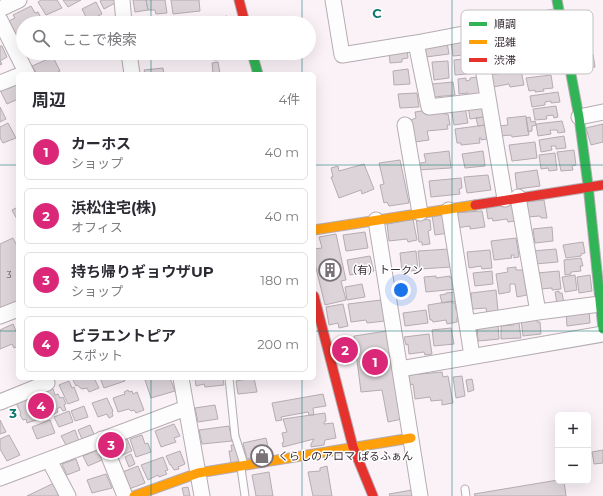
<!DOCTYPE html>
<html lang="ja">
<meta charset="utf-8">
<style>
:root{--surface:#fff;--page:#f7f7f7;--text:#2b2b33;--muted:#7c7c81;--line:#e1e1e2;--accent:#db2777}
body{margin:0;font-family:Montserrat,"Noto Sans JP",sans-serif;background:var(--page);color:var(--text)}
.controls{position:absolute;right:12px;bottom:12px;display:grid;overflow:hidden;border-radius:6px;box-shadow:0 4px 16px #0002}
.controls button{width:36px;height:36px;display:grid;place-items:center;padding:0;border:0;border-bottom:1px solid var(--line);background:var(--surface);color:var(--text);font:20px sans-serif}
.you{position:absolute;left:401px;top:290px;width:14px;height:14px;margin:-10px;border:3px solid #fff;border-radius:50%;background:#1a73e8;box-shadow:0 0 0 6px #1a73e833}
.badge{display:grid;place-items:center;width:26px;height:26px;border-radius:50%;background:var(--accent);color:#fff;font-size:13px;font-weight:700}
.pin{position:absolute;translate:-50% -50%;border:2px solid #fff;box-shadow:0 1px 4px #0006}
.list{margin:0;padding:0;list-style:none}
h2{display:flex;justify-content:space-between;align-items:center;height:52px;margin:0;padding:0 16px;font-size:17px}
h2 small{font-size:13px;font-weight:400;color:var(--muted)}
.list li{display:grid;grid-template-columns:26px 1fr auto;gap:12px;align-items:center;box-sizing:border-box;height:56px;margin:0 8px 8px;padding:0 8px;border:1px solid var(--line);border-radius:6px}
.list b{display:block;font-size:15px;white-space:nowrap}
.list p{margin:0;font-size:13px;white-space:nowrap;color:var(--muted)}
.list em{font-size:13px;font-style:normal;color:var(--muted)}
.icon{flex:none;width:22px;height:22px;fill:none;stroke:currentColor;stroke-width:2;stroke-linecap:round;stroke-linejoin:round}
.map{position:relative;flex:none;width:603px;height:496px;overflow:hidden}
.search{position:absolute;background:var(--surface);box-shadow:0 4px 16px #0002;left:16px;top:16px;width:300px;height:44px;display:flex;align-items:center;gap:10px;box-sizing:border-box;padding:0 14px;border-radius:22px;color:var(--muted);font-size:15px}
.panel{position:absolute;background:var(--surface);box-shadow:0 4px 16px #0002;left:16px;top:72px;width:300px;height:308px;border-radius:6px}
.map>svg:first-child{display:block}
.building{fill:#dcd4d9;stroke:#b4acb1}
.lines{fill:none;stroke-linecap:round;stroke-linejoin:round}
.lane-casing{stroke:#b4acb1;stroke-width:9}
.street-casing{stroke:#b4acb1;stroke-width:17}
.fast-casing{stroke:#b4acb1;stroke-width:11}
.slow-casing{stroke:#b4acb1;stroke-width:11}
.jam-casing{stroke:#b4acb1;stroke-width:11}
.lane{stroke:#fefdfe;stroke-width:7}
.street{stroke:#fefdfe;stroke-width:15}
.fast{stroke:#30b455;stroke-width:9}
.slow{stroke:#ff9f0a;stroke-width:9}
.jam{stroke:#e5322d;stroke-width:9}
.grid{fill:none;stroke:#0f766e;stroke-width:1;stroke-opacity:0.55}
.labels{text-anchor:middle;stroke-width:3;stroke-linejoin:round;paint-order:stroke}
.number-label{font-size:9px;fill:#60575d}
.poi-label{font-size:11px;fill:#372d34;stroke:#fff;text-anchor:start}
.key{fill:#fff;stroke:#c3c0c2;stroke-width:1}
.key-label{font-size:11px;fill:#372d34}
.grid-label{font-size:13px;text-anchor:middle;font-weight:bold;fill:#0f766e;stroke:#fff;stroke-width:3;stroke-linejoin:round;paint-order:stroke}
</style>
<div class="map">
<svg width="603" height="496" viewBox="0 0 603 496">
<rect width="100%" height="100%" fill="#faf2f7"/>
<path class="building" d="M41,0H57L62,8L46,15L38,2Z
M63,0H81L68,7Z
M102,0H115L117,2L104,9L100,1Z
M133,0H146L148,10L135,12Z
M146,0H165L167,13L156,14L155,10H148Z
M171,0H199L200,11L173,14Z
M96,2L102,14L88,21L82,9Z
M31,6L35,13L38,12L42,20L37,23H23V30L16,34L9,21L15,18L13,15Z
M227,16L228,23H208L207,20Z
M473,39L475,54L453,56L451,41Z
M447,42L449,54L426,57L424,45Z
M0,46H2L7,57L0,61L2,64L0,65Z
M407,49L408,58L402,59V62L390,63L389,51Z
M213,53H238L239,58L214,60Z
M593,54L595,67L576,70L574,56Z
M53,57L60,71L54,74H37L32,66Z
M476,58L478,73L455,75L454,60Z
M448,61L449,78L434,80L432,62Z
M218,62L220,73H230L231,74H213L212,63Z
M163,68L164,74H145L144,70Z
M408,69L410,84L394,85L393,71Z
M521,70L524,85L510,87L509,84L493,87L491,75Z
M551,75L553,88L543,89L544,91L535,92V90L529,91L526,78Z
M478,77L481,95L468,96V93L459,94L458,79L466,78V81L470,80V78Z
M18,82V99L7,104L0,90Z
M453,82L455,95L434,97L432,84Z
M558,92L560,102L551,103V101L545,102V105L532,107L530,96Z
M417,93L419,107L400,108L398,94Z
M482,104L484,117L470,119L468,106Z
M556,106L558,117L554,118L553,115L546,116L547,119L535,120L533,109Z
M0,107L6,119L0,122Z
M451,107H465L468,123L454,125Z
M442,108L444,114H448L450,125H447L448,129L427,131L429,140L415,142L411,120L416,118L415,112Z
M526,116L529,135L512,137L511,135L500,136L499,126L508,125L507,118Z
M484,117L485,125L478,126L476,118Z
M530,117L531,122L535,121L536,125L532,126V131L528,132L526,118Z
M562,121L565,132L558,133L557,130H550L551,134L538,136L536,124Z
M8,123L16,138L3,143L0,138V127Z
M603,124V142L591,145L586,128Z
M485,125L487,139L481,140V138H479L480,143L461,145V143H457L455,129Z
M564,136L566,148L556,149V146H551L552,150L541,152L539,140Z
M535,142L537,158L512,161L509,145Z
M574,150L576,165L572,166L573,170L561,171L557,152Z
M449,151L451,168L417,170L416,164L426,162L424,154Z
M483,151L485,166L465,168L462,154Z
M555,153L557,170L549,171L548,168L541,169L539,155Z
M400,160L409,203L389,206L387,202L384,203L380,185L384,184L379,163Z
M364,164L374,189L362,194L361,190L339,198L331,177H333L331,168L338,166L339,171Z
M537,170L540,186L517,189L515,173Z
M488,175L491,190L467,193L464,177Z
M461,178L462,188L459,189L460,194L431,197L429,181Z
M544,200L547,218H541L540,216L527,217L525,202Z
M512,202L515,221L508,222L507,219L493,221L492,218L488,219L486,206Z
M18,207V221L12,210Z
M482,211L485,227L470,229V226L456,228L454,213Z
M432,215L446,216L448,233L435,235Z
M416,218L430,220L431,230L428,231L430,244L422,245V242H419Z
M413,219L417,240L408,242L407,239L389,241L387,224Z
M552,227L553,241L535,243L533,229Z
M365,232L368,248L346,251L343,235Z
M336,234L346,280L341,281L346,300L325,305L314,260V249L322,248L319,237Z
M13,238L18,248V302L0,309V244Z
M516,238L519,257L514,258V255H511L512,258L494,260L491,241Z
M583,242L585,253L581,254V256L566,258L563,245Z
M449,249L451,267L420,269L418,251Z
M556,249L558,262L535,264L533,251Z
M490,250L492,268L482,269L481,266L469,268L467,252Z
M416,251L418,270L402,272L400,253Z
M370,256L374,271L350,275L347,260Z
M581,258L583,266H580L581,271L571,272V274L565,275L564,260Z
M516,267V270H523L527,295L517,297L515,284H510V292L499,294L496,274L508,272L507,268Z
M492,271L493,284L475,286L473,273Z
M559,271L561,289L552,290V288L540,289L537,273Z
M575,275L577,290L565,292L562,277Z
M590,275L592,291L579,293L577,277Z
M436,276V278L450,276V278H455L456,289L426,292L424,277Z
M362,284L365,297L347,300L345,287Z
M496,290L498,311L487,313L486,308L472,309L471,293Z
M559,291V293H562L564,303L557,304L555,292Z
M456,292L457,301L442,303L440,295L446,294V293Z
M381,300L385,321L367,323L366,320L351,322L348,304Z
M452,301V303H455L456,310H461V317H457V322L447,324L446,320L433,322L432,320H430L428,305Z
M343,304L348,326L339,328L338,323L329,325L326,307Z
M589,309L590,323L567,326L566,312Z
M426,310L428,323L405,326L403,313Z
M535,318V320H537V322H540L541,334L523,336L521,319Z
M514,323H519L521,338L501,339V326L514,325Z
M13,324L18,336V346L14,348L12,344L0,349V330Z
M498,324L499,339L478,341L477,325Z
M451,328L454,344L434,346L432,330Z
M387,331L402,419L388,422L382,390L361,392L354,336Z
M429,334L432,354L425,355L424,352L409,354L408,344L406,345L404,337Z
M351,340L354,357L339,359L335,342Z
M442,372L443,377L448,376L453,403L442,405V400L431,401L430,397L415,399L413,384L410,385L409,375Z
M462,376L465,396L456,398L453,377Z
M72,378H94L99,388L89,392L87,388L82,389L77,385L76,386Z
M100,378H124L125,381L104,388Z
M151,378H170L175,391L151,398L145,380Z
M192,378H223L224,385L205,387L204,384L196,386L195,379L192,380Z
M254,378L257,392L238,394L236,381Z
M472,379L474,390L468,392L466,380Z
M69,381L72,388L74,387L79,400L68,404L59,385Z
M53,389L55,395L58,394L60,398L63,397L66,404L64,405L66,410L63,411L60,407L57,409L58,412L48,417L45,413L38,416L39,419L27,423L26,419L23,420L20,415L21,413L16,403Z
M128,390L129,392L132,391L133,394L137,392L144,410L136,413L134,410L131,411L129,409L118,412L113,398L125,394L124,392Z
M323,394L326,406L313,408L314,415H309L308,412L281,417L282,420L276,421L272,403Z
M107,398L113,411L112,412L113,416L109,418L107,414L98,417L92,403Z
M215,405L218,419L198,422L195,408Z
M84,406L88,417L75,421L71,411Z
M69,411L73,422L59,427L54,417Z
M325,413L326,421L324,422V424L333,423L336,438L325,440L324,445L311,447V444L314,439L283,447L282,443L284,442L282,433L287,432L283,419Z
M0,420L6,432L0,434Z
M50,420L55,433L37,439L32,427Z
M174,424L180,436L174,438L176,442L161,447L155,431Z
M90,425L94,434L82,439L78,430Z
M229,426L232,441L202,444L199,430Z
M75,430L79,441L66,445L61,436Z
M9,435L20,455L7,461L0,449V439Z
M142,435L145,444L148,443L151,452L136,457L130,439Z
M126,436L132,451L113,459L106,443Z
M266,438L270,455L247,459L243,443Z
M231,445H236L239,462L231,463L229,451H232Z
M98,450L102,460L88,466L83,456Z
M603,450V463L594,464L592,452Z
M180,451L185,464L178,467L179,469L174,470L171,465H170L166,456Z
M131,454L135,464L129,467L125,457Z
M163,457L168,470L165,471L167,474L159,477L158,475L148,480L141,465Z
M76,459L80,470L67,475L62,464Z
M138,466L145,483L129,489L120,473Z
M327,466L332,496H313L308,472L320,471V468Z
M269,472L273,496H256L252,475Z
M106,474L112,488L92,493L87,480Z
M558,480L564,481L566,496H475L474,494Z
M56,482L63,496H27Z
M188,487L190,496H184L182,488Z
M412,490L413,496H390L389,494Z"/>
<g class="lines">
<g class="lane-casing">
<path id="lane" d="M229,378L235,436L244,464
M241,468L245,496
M465,489L466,496"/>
</g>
<g class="street-casing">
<path id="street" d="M122,0L124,23
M333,0L342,55L416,43L559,16
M0,9L19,0
M0,20L27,74
M477,32L505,199
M416,43L429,107L488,100
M129,53L132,74
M0,83L18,76
M579,117L603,112
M405,125L420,213
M518,197L538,312L600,304
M449,210L472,356
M376,220L420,496
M0,316L18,309
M467,323L538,312
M400,369L603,334
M181,378L202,496
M0,402L47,383
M102,439L125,496
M49,460L68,496
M0,478L186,408"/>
</g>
<g class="fast-casing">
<path id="fast" d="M557,0L579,117L588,185L603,329
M252,53L258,74"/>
</g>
<g class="slow-casing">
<path id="slow" d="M314,230L475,205
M134,496L198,473L411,438"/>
</g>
<g class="jam-casing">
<path id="jam" d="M239,0L245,23
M475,205L603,185
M314,296L353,447L373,496"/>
</g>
<use href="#lane" class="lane"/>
<use href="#street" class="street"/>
<use href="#fast" class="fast"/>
<use href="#slow" class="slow"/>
<use href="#jam" class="jam"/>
</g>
<path class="grid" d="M151,0V23M302,0V23M452,0V496M151,53V74M302,53V74M0,165H18M314,165H603M0,331H18M314,331H603M151,378V496M302,378V496"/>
<defs>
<g id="building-ring" transform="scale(1.15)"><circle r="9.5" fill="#fff" stroke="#7b7278" stroke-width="1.5"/><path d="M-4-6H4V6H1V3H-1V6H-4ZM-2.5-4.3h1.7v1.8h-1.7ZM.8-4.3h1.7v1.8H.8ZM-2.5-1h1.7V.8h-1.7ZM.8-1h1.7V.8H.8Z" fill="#7b7278"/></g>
<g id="shop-ring" transform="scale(1.15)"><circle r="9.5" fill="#fff" stroke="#7b7278" stroke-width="1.5"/><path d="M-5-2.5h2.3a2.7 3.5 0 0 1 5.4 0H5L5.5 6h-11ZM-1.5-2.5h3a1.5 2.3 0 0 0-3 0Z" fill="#7b7278"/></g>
</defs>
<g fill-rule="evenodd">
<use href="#building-ring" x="330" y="270"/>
<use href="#shop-ring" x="262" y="456"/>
</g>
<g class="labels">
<g class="number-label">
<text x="9" y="278">3</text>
</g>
<g class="poi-label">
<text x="346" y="274">（有）トークン</text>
<text x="278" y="460">くらしのアロマ ぱるふぁん</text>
</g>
</g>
<rect x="461" y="10" width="132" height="64" rx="6" class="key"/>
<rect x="469" y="22" width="18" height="4" fill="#30b455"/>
<rect x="469" y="40" width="18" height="4" fill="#ff9f0a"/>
<rect x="469" y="58" width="18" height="4" fill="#e5322d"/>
<g class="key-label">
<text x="494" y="28">順調</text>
<text x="494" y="46">混雑</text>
<text x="494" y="64">渋滞</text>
</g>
<g class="grid-label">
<text x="377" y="18">C</text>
<text x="13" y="418">3</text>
</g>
</svg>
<div class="controls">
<button>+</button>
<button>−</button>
</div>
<div class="you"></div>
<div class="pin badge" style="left:375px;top:362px">1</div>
<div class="pin badge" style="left:345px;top:350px">2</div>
<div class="pin badge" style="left:111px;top:445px">3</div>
<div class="pin badge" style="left:41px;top:406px">4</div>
<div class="search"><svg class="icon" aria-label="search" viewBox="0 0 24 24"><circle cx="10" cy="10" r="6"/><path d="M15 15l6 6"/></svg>ここで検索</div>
<section class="panel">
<h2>周辺<small>4件</small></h2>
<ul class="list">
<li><span class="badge">1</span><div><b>カーホス</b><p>ショップ</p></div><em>40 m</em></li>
<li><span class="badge">2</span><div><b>浜松住宅(株)</b><p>オフィス</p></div><em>40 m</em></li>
<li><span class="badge">3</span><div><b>持ち帰りギョウザUP</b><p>ショップ</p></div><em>180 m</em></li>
<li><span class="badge">4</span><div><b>ビラエントピア</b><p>スポット</p></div><em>200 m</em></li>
</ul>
</section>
</div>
